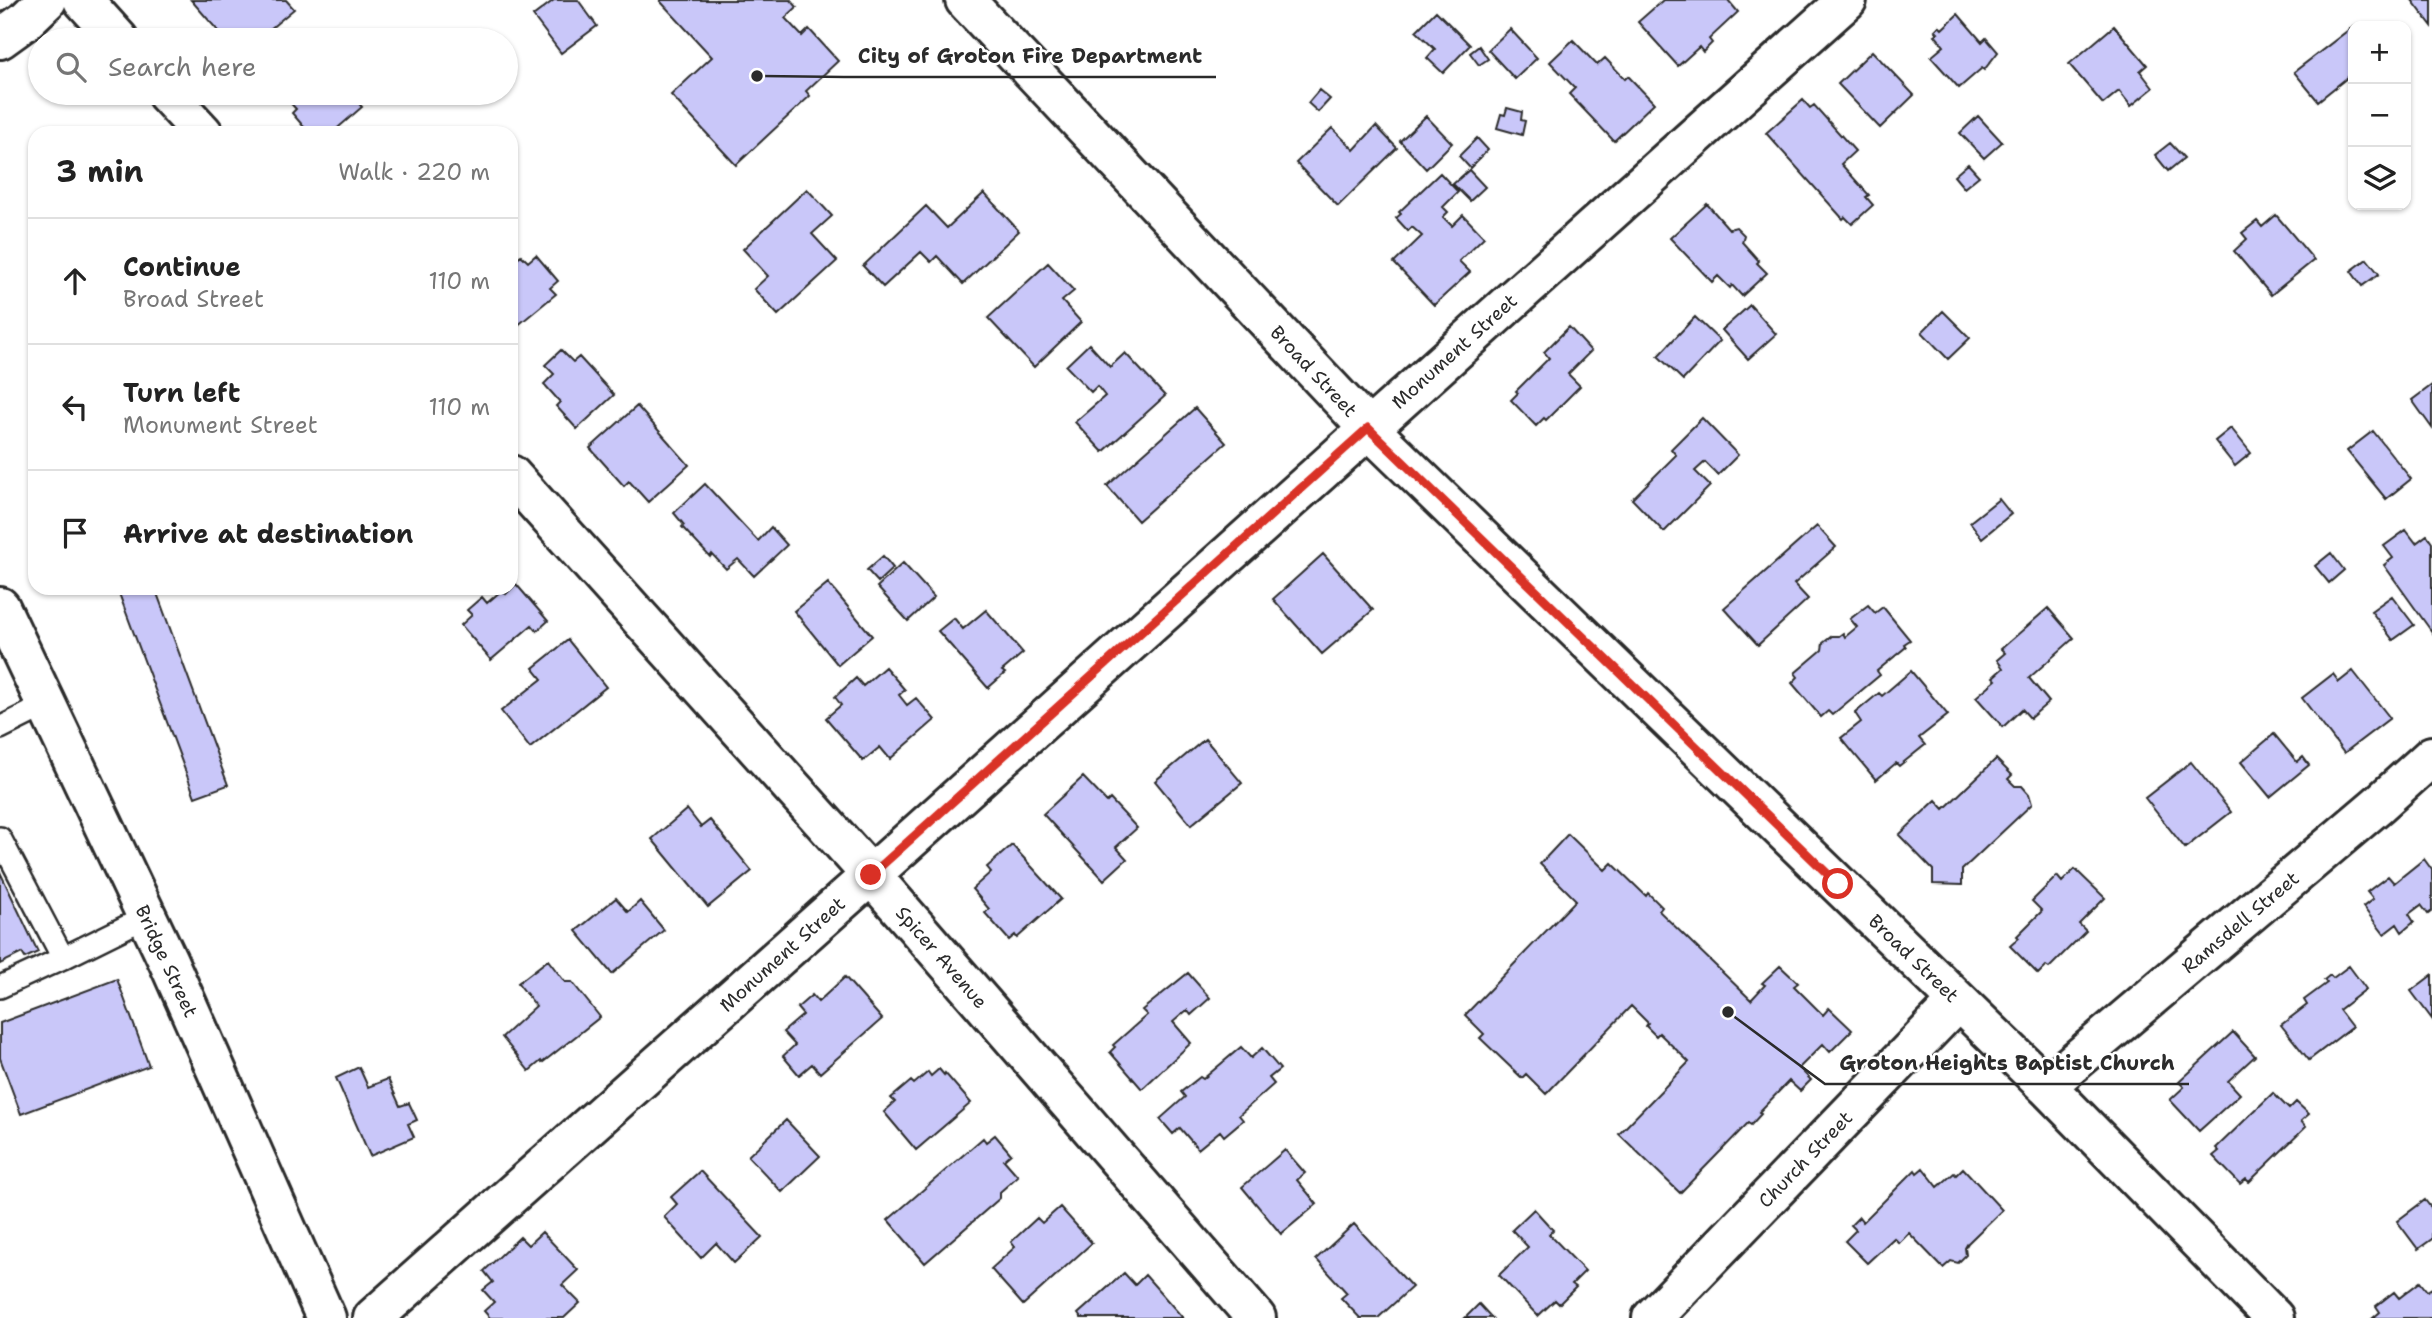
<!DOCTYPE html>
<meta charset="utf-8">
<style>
:root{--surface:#fff;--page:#f2f2f2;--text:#222;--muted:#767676;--line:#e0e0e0}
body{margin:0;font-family:"Shantell Sans",sans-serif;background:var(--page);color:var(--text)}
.controls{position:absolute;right:21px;top:21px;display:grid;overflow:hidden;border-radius:14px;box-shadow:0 2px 5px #0004}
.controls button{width:63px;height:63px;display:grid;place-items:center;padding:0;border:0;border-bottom:2px solid var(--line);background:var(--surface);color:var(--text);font:35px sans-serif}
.stop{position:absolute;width:21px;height:21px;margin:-16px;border:5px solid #d93025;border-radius:50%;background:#fff}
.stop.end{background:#d93025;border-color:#fff;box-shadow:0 2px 7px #0008}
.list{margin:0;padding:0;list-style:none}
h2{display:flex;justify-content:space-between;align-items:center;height:91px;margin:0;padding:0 28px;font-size:30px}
h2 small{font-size:23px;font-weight:400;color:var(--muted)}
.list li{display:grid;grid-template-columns:46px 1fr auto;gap:21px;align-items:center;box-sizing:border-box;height:126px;padding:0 28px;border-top:2px solid var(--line)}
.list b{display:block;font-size:26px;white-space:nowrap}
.list p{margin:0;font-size:23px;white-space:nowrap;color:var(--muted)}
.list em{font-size:23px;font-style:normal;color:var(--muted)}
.icon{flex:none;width:38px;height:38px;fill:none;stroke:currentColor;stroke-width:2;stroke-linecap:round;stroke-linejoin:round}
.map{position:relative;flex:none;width:2432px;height:1318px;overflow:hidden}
.search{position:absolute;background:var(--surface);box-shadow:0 2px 5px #0004;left:28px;top:28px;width:490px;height:77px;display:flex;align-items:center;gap:18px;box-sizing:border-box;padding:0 24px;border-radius:38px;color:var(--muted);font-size:26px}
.panel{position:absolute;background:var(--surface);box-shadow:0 2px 5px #0004;left:28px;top:126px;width:490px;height:469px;border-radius:21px}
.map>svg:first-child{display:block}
.building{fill:#c9c7f9;stroke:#2b2b2b;stroke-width:2}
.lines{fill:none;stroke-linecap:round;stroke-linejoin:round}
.lane-casing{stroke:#2b2b2b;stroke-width:26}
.street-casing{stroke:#2b2b2b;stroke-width:44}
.secondary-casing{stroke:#2b2b2b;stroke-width:44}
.lane{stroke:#fff;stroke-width:21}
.street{stroke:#fff;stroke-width:38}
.secondary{stroke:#fff;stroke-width:38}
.route{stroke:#d93025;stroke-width:9}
.labels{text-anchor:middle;stroke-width:5;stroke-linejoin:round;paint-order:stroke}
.street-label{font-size:19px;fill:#2b2b2b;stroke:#fff}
.leader{fill:none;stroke:#2b2b2b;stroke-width:2.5}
.callout-dot{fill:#2b2b2b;stroke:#fff;stroke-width:2.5}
.callout-label{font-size:21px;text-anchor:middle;font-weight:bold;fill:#2b2b2b;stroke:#fff;stroke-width:5;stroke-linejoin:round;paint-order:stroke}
</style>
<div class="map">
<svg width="2432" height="1318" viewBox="0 0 2432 1318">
<rect width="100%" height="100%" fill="#fff"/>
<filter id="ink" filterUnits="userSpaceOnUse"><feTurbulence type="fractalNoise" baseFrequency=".0143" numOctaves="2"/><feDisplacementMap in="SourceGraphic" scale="14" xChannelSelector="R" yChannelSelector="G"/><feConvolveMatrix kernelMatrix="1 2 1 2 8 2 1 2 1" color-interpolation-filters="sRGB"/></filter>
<g filter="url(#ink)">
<path class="building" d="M191,0H286L294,9L257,40H226Z
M554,0H578L597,26L561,53L533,16Z
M661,0H791L797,7L785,18L802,36L809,29L838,61L806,91L810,96L736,165L671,95L712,57L660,1Z
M1663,0H1728L1738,12L1709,39L1712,43L1703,52L1699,47L1678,66L1638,22Z
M2412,0H2432V26Z
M1436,11L1470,45L1443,73L1427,58L1435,49L1416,31Z
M1958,14L1982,42L1986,38L1998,52L1984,70L1982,68L1959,88L1931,57L1944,46L1935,35L1938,33L1935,30L1939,26L1942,29Z
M2355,25L2357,26H2353V73L2318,101L2294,72Z
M2114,26L2147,65L2140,71L2153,88L2131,106L2119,91L2103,104L2069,64Z
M1510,29L1537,58L1515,79L1488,50Z
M1573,40L1597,65L1605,58L1625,79L1628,76L1654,103L1614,141L1569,94L1575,88L1550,62Z
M1479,46L1488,59L1479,65L1470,53Z
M1872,51L1914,95L1880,128L1838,84Z
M1319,90L1330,99L1318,112L1308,103Z
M288,93H350L362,107L332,133H309L292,113L296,109L284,96Z
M1803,100L1810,108L1814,105L1855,151L1841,164L1869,195L1866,197L1873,205L1852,224L1845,217L1843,219L1766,133Z
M1507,108L1522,112L1521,120L1525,121L1522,135L1497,128L1501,114L1505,115Z
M1426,116L1452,143L1426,169L1400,141Z
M1978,116L2002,142L1984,158L1960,133Z
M1376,126L1397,148L1338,206L1296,163L1332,128L1354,150Z
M1477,138L1488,150L1470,168L1459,156Z
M2170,143L2184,158L2168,171L2155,155Z
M1968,164L1979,176L1964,188L1954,176Z
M1469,170L1485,187L1470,201L1453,184Z
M1440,173L1458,192L1443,207L1448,212L1443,217L1452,226L1463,215L1484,237L1459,261L1470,272L1434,305L1394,263L1422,236L1412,227L1408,231L1396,218L1401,214L1399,212Z
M807,189L832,216L812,234L837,261L778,315L754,289L768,276L743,249Z
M984,193L1019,231L963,284L937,256L931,262L921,252L883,287L863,266L926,206L947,228Z
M1707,204L1729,229L1736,227L1744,235L1742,242L1759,261L1757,263L1767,273L1742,296L1732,285L1730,288L1718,276L1712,282L1670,238Z
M2276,215L2314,260L2271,295L2234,251L2247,239L2242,233L2257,221L2262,227Z
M521,255L528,262L536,255L558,281L550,288L556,294L511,331V263Z
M2367,259L2379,274L2362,286L2351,271Z
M1048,263L1074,291L1062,301L1081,322L1034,367L988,318Z
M1750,305L1776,334L1748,359L1722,330Z
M1943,311L1970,338L1948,359L1922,332Z
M1695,317L1720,341L1683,380L1658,356Z
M1569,327L1591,351L1568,374L1580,386L1546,420L1544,418L1536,426L1511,400L1518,393L1516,391L1549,358L1544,352Z
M1089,344L1110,367L1125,353L1165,396L1103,452L1075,422L1105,396L1097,386L1091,392L1066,366Z
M561,350L573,362L579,357L614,395L577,429L556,406L560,402L544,384L554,374L545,365Z
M2432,385V428L2412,400Z
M637,406L689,465L648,502L629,481L624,486L590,448Z
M1195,408L1226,443L1138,521L1107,486Z
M1702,418L1738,455L1718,475L1705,462L1695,471L1710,486L1664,532L1632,499L1676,455L1671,449Z
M2231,428L2251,453L2235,466L2215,441Z
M2373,431L2411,479L2386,499L2347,451Z
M705,484L758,541L771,527L787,545L754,576L738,559L726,569L712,554L710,557L682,527L684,525L674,513Z
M1999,499L2011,514L1982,538L1970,522Z
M1817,526L1836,547L1794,584L1808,599L1758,645L1724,608Z
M2406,530L2416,543L2427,535L2432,542V632L2384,565L2393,558L2384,546Z
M2331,553L2344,570L2329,583L2315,566Z
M1323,554L1373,610L1322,654L1273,599Z
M883,556L893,568L878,582L867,570Z
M903,563L934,597L908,621L877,587Z
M828,583L872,636L838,665L794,611Z
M516,584L548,621L537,631L532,625L491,660L461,625L472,615L467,610L482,597L487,603L502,590L506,594Z
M117,588H155L228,785L195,797Z
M2392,596L2414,625L2393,640L2371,611Z
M1868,605L1875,613L1883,607L1910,640L1904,644L1906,647L1877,671L1880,675L1832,715L1828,711L1821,717L1792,683L1798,677L1795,673L1822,650L1823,643L1832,636H1839L1843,633L1845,637L1857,627L1850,619Z
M2048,608L2074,638L2029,678L2049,702L2030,718L2022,709L2003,727L1976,697L1996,680L1993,677L2003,668L1997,660L2005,653L2001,649Z
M986,610L1023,653L1002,671L1005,673L988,688L938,631L954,618L963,629Z
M568,640L606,687L530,748L501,711L542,679L533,668Z
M885,667L905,690L899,695L907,705L916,698L935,720L890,759L880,747L863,761L826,718L841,705L835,697L856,678L863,686Z
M1911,671L1948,715L1919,738L1925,745L1899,766L1896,763L1876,780L1841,738L1861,722L1855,713L1879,693L1882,696Z
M2353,671L2390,718L2344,753L2302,698L2333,674L2339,682Z
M2274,734L2297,762L2303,757L2309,765L2270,797L2241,762Z
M1205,739L1242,783L1191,825L1155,781Z
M1996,759L2012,775L2008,779L2015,786H2022L2029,794L2032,804L1962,870V885L1933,884V870L1899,835L1936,800L1944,809Z
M2191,762L2231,812L2185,848L2145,798Z
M1083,777L1107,802L1110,799L1137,828L1116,847L1127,859L1104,880L1043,814Z
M687,809L701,827L710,820L752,871L708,907L652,839Z
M1568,834L1605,870L1612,863L1646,896L1648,893L1662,907L1659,911L1751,1000L1765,985L1762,983L1780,966L1798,983L1794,986L1823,1015L1829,1008L1852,1030L1830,1052L1823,1044L1799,1068L1811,1080L1800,1091L1789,1081L1759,1112L1761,1114L1751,1125L1748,1123L1680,1193L1619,1134L1689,1062L1659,1033L1656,1036L1646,1026L1648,1023L1631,1006L1546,1094L1526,1074L1522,1078L1480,1038L1484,1034L1465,1015L1576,900L1540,864Z
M1012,845L1061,899L1017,938L1015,935L1009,940L985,913L989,909L972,889L991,872L987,867Z
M2424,859L2432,870V911L2428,914L2421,905L2409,914L2414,922L2402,932L2397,924L2384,934L2363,907L2373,899L2367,892L2388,876L2394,883Z
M2075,869L2105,898L2079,924L2086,931L2049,968L2046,966L2038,974L2010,946L2019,938L2017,936L2042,911L2032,901L2057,876L2062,882Z
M0,872L38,952L25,958L22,953L0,964Z
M616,898L628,912L640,901L664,930L612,974L576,931Z
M548,960L565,982H572L600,1017L542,1063L541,1061L529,1071L502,1037L536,1006L518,983Z
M2349,966L2366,989L2339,1010L2352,1027L2309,1060L2281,1025L2307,1005L2304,1000L2327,983L2324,980L2330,975L2333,978Z
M1188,973L1210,998L1191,1015L1187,1010L1173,1022L1191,1043L1142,1089L1110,1052L1115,1047L1113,1045L1147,1015L1142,1010Z
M2432,975V1019L2411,991Z
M845,977L882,1019L820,1073L812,1064L799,1075L783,1056L795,1045L783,1032L803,1015L797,1008L812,995L818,1002Z
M117,979L149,1066L21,1114L0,1058V1023Z
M2233,1032L2255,1056L2228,1081L2240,1094L2199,1131L2170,1100L2184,1087L2179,1082Z
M1241,1047L1251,1058L1262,1048L1280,1069L1269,1078L1274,1084L1239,1115L1243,1120L1224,1136L1220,1131L1198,1149L1180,1128L1173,1134L1160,1119L1185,1097L1181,1092L1200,1077L1203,1079Z
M359,1067L368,1087L388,1079L400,1106L409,1103L417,1120L408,1124L414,1137L370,1156L336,1078Z
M939,1069L944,1075L945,1073L971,1103L916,1150L884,1112L895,1102L891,1098L911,1081L914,1084L928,1072L931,1076Z
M2273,1093L2289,1109L2296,1102L2309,1114L2301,1121L2306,1127L2249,1182L2246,1179L2240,1184L2213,1156L2219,1151L2216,1148Z
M786,1120L820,1156L782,1192L748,1156Z
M995,1135L1011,1154L1004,1160L1018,1176L1000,1192V1198L925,1263L888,1220L983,1138L986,1142Z
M1285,1150L1305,1173L1297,1180L1317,1204L1281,1234L1242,1187Z
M1923,1168L1938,1187L1954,1173L1956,1175L1963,1168L2002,1210L1968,1243L1965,1248L1966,1255L1958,1263L1951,1261L1943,1268L1909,1233L1899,1243L1894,1238L1867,1263L1845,1241L1856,1230L1851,1225L1859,1217L1863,1222L1915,1170L1917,1173Z
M700,1171L762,1237L734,1263L716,1243L701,1258L664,1217L677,1204L671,1197Z
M2425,1200L2432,1209V1239L2418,1249L2397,1221Z
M1060,1207L1092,1243L1023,1305L991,1269L1015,1247L1011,1242L1037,1218L1042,1223Z
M1534,1209L1553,1230L1549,1234L1585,1271L1572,1284L1576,1287L1559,1304L1555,1300L1538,1316L1499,1275L1528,1247L1512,1230Z
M1354,1224L1412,1287L1378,1318H1360L1341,1298L1347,1293L1316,1259Z
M542,1232L578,1270L562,1285L580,1303L564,1318H490L484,1311L494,1302L483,1290L493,1282L484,1271L520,1237L528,1245Z
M1124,1273L1135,1285L1145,1275L1183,1318H1081L1078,1314Z
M2420,1282L2427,1291L2432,1288V1318H2373L2380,1312L2376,1306L2394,1292L2399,1298Z
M1479,1304L1492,1318H1465Z"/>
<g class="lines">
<g class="lane-casing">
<path id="lane" d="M0,728L46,705
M0,838L63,958L0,987
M63,958L146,917"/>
</g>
<g class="street-casing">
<path id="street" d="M83,0L119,40
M965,0L1368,428L2046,1086L2274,1318
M166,93L203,133
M511,475L871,875L1256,1318
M2046,1086L2379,804L2432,756
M373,1318L871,875L1847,0
M1652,1318L1958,1001"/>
</g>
<g class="secondary-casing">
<path id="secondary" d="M0,39L25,21L47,0
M0,607L168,961L326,1318"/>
</g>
<use href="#lane" class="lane"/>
<use href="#street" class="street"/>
<use href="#secondary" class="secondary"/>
</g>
</g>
<g class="lines" filter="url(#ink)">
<path class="route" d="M871,875L1368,428L1838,884"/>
</g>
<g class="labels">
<g class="street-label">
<text transform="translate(1454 351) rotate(-42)" y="7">Monument Street</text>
<text transform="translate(1314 371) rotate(47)" y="7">Broad Street</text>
<text transform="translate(2240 922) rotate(-40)" y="7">Ramsdell Street</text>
<text transform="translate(782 954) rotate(-42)" y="7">Monument Street</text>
<text transform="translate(942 957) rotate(49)" y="7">Spicer Avenue</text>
<text transform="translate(1914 958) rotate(44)" y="7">Broad Street</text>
<text transform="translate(167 961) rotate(65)" y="7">Bridge Street</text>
<text transform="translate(1805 1159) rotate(-46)" y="7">Church Street</text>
</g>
</g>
<path class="leader" d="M757 76L844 77H1216M1728 1012L1825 1084H2189"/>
<g class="callout-dot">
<circle cx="757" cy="76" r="7"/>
<circle cx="1728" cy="1012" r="7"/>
</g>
<g class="callout-label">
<text x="1030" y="63">City of Groton Fire Department</text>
<text x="2007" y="1070">Groton Heights Baptist Church</text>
</g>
</svg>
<div class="controls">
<button>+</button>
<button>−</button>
<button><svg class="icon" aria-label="layers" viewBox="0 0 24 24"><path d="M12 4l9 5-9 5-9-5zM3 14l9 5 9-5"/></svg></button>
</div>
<div class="stop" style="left:1838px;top:884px"></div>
<div class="stop end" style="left:871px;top:875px"></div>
<div class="search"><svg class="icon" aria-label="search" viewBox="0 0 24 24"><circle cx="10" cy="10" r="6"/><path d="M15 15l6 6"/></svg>Search here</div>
<section class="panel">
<h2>3 min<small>Walk · 220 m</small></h2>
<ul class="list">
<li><svg class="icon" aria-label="ahead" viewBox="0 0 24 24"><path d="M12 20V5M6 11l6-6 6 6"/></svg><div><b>Continue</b><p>Broad Street</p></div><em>110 m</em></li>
<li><svg class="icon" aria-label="left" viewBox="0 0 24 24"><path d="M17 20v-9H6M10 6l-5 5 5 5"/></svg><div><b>Turn left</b><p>Monument Street</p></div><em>110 m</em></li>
<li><svg class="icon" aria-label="arrive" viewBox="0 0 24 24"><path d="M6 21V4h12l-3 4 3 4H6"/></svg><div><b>Arrive at destination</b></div></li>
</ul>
</section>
</div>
